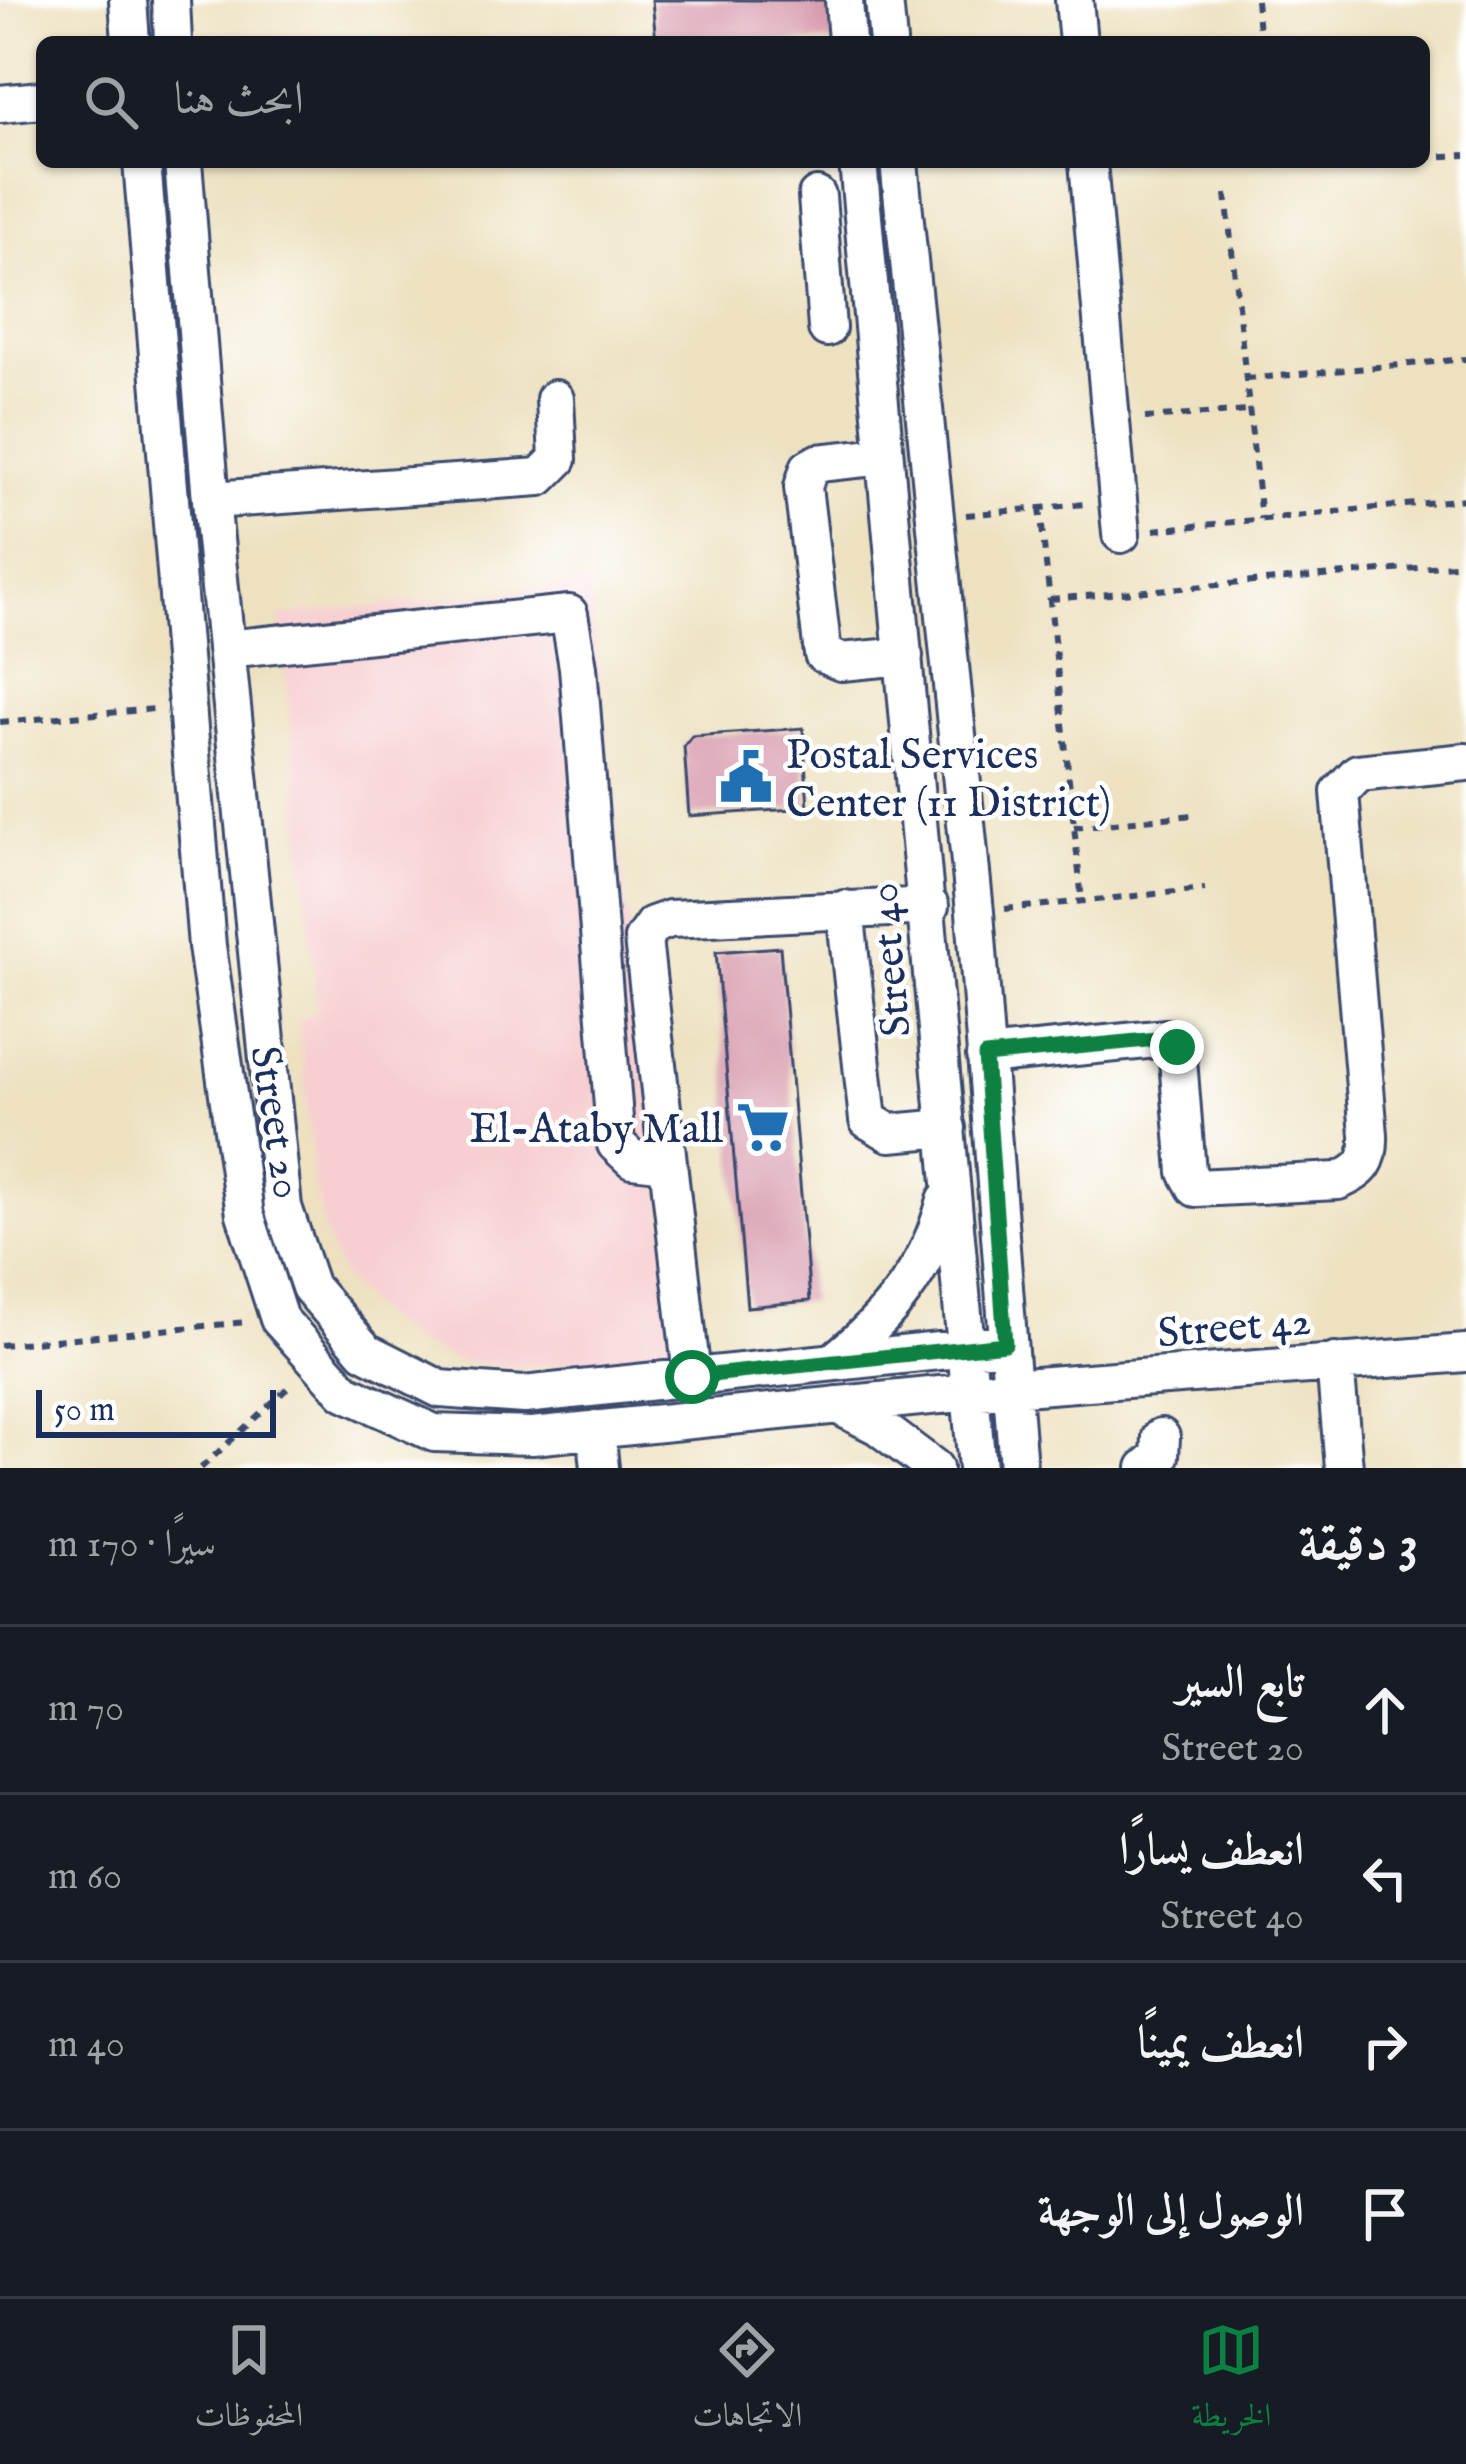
<!DOCTYPE html>
<html lang="ar">
<meta charset="utf-8">
<style>
:root{--surface:#171b24;--page:#20242c;--text:#f1f3f6;--muted:#9ea1a6;--line:#363941;--accent:#0b8043}
body{margin:0;font-family:"IM FELL English",Amiri,serif;background:var(--page);color:var(--text);direction:rtl}
.scale{position:absolute;left:36px;bottom:30px;width:240px;box-sizing:border-box;padding-left:12px;border:6px solid #1b2f5e;border-top:0;font-size:33px;line-height:42px;white-space:nowrap;color:#1b2f5e;-webkit-text-stroke:9px #fff;paint-order:stroke}
.stop{position:absolute;width:36px;height:36px;margin:-27px;border:9px solid #0b8043;border-radius:50%;background:#fff}
.stop.end{background:#0b8043;border-color:#fff;box-shadow:0 3px 12px #0008}
.list{margin:0;padding:0;list-style:none}
h2{display:flex;justify-content:space-between;align-items:center;height:156px;margin:0;padding:0 48px;font-size:51px}
h2 small{font-size:39px;font-weight:400;color:var(--muted)}
.list li{display:grid;grid-template-columns:78px 1fr auto;gap:36px;align-items:center;box-sizing:border-box;height:168px;padding:0 48px;border-top:3px solid var(--line)}
.list b{display:block;font-size:45px;white-space:nowrap}
.list p{margin:0;font-size:39px;white-space:nowrap;color:var(--muted)}
.list em{font-size:39px;font-style:normal;color:var(--muted)}
.icon{flex:none;width:66px;height:66px;fill:none;stroke:currentColor;stroke-width:2;stroke-linecap:round;stroke-linejoin:round}
.map{position:relative;flex:none;width:1466px;height:1468px;overflow:hidden;direction:ltr}
.search{position:absolute;background:var(--surface);box-shadow:0 3px 9px #0004;left:36px;right:36px;top:36px;height:132px;display:flex;align-items:center;gap:30px;box-sizing:border-box;padding:0 42px;border-radius:18px;color:var(--muted);font-size:45px}
.sheet{height:828px;background:var(--surface)}
nav{display:flex;justify-content:space-around;align-items:center;box-sizing:border-box;height:168px;border-top:3px solid var(--line);background:var(--surface);font-size:33px;color:var(--muted)}
nav a{display:grid;justify-items:center;gap:6px}
nav .on{color:var(--accent)}
.map>svg:first-child{display:block}
.built{fill:#f7cfd1}
.building{fill:#d89bae}
.lines{fill:none;stroke-linecap:round;stroke-linejoin:round}
.minor-casing{stroke:#3a4a6d;stroke-width:42}
.path{stroke:#3a4a6d;stroke-width:6;stroke-dasharray:9 9;stroke-linecap:butt}
.minor{stroke:#fff;stroke-width:36}
.route{stroke:#0b8043;stroke-width:15}
.labels{text-anchor:middle;stroke-width:9;stroke-linejoin:round;paint-order:stroke}
.poi-label{font-size:42px;fill:#1b2f5e;stroke:#fff;text-anchor:start}
.street-label{font-size:42px;fill:#1b2f5e;stroke:#fff}
</style>
<div class="map">
<svg width="1466" height="1468" viewBox="0 0 1466 1468">
<rect width="100%" height="100%" fill="#fff"/>
<filter id="ink" filterUnits="userSpaceOnUse"><feTurbulence type="fractalNoise" baseFrequency=".00833" numOctaves="2"/><feDisplacementMap in="SourceGraphic" scale="24" xChannelSelector="R" yChannelSelector="G"/><feConvolveMatrix kernelMatrix="1 2 1 2 8 2 1 2 1" color-interpolation-filters="sRGB"/></filter>
<filter id="wash" filterUnits="userSpaceOnUse"><feTurbulence type="fractalNoise" baseFrequency=".004" numOctaves="4" result="noise"/><feDisplacementMap in="SourceGraphic" scale="48" xChannelSelector="R" yChannelSelector="G"/><feGaussianBlur stdDeviation="2.7" result="paint"/><feColorMatrix in="noise" values="0 0 0 0 0 0 0 0 0 0 0 0 0 0 0 0 0 1.4 0 .05"/><feComposite in="paint" operator="in"/></filter>
<g filter="url(#wash)">
<rect width="100%" height="100%" fill="#ede1c0"/>
<path class="built" d="M589,583L678,1345L670,1358L513,1367L458,1361L416,1344L379,1316L342,1277L325,1236L313,1177L299,1020L318,1010L280,616Z"/>
<g id="blocks">
<path class="building" d="M652,0H833L836,42H656Z
M803,728L808,808L689,816L684,746L692,736Z
M780,947L810,1301L747,1307L716,952Z"/>
</g>
</g>
<g filter="url(#ink)">
<use href="#blocks" fill-opacity="0" stroke="#3a4a6d" stroke-width="3"/>
<g class="lines">
<g class="minor-casing">
<path id="minor" d="M128,0L131,42
M171,0L173,42
M844,0L847,42
M884,0L888,42
M1074,0L1078,42
M0,104L42,100
M142,162L207,946L245,1214L279,1319L345,1392L434,1433L532,1436L1010,1388L1466,1353
M183,162L211,500L283,1207L310,1287L365,1351L440,1389L524,1395L1005,1344
M858,162L977,1468
M899,162L975,912L1018,1468
M1088,162L1121,534
M817,196L827,328
M884,456L818,463L809,468L803,487L823,654L841,662L904,656
M211,500L540,477L558,459L555,399
M226,649L569,614L578,667L616,1144L632,1159L667,1163
M845,909L868,1120L890,1133L947,1128
M985,1056L1167,1038L1177,1047L1187,1172L1196,1188L1338,1181C1363,1171 1370,1161 1369,1135L1340,792L1358,773L1466,762
M833,1362C889,1317 928,1271 946,1200
M1335,1362L1344,1468
M692,1377L643,939L653,925L670,919L930,906
M837,1405L878,1426L934,1468
M596,1429L600,1468
M1146,1468L1160,1456L1161,1437"/>
</g>
<path class="path" d="M1256,0L1260,42
M1424,157L1466,155
M1271,162H1334
M1226,194L1261,519
M1246,379L1466,359
M1145,418L1249,411
M1040,508L1082,901
M966,515L1084,504
M1154,530L1466,499
M1050,599L1466,564
M0,722L154,709
M1074,827L1194,815
M1005,909L1205,889
M0,1345L247,1322
M201,1468L292,1384"/>
<use href="#minor" class="minor"/>
</g>
</g>
<g class="lines" filter="url(#ink)">
<path class="route" d="M692,1377L1005,1344L985,1056L1167,1038L1177,1047"/>
</g>
<defs>
<g id="civic-bare" transform="scale(4.14)"><path d="M-.6-6.5H3V-4.5H.6V-3L4-1V1h2V6H-6V1h2V-1L-.6-3ZM-1.2 2.5V6h2.4V2.5Z" fill="#1f6fb2" stroke="#fff" stroke-width="2.5" paint-order="stroke"/></g>
<g id="supermarket-bare" transform="scale(4.14)"><path d="M-6-5.5h2.5l.6 2H6L4.5 2H-2.5L-4.4-4H-6ZM-1.5 3.2a1.3 1.3 0 1 0 .1 0ZM3 3.2a1.3 1.3 0 1 0 .1 0Z" fill="#1f6fb2" stroke="#fff" stroke-width="2.5" paint-order="stroke"/></g>
</defs>
<g fill-rule="evenodd">
<use href="#civic-bare" x="746" y="777"/>
<use href="#supermarket-bare" x="763" y="1127"/>
</g>
<g class="labels">
<g class="poi-label">
<text x="786" y="768">Postal Services<tspan x="786" dy="48">Center (11 District)</tspan></text>
<text x="723" y="1142" text-anchor="end">El-Ataby Mall</text>
</g>
<g class="street-label">
<text transform="translate(888 960) rotate(-95)" y="15">Street 40</text>
<text transform="translate(278 1122) rotate(81)" y="15">Street 20</text>
<text transform="translate(1234 1325) rotate(-5)" y="15">Street 42</text>
</g>
</g>
</svg>
<div class="scale">50 m</div>
<div class="stop" style="left:692px;top:1377px"></div>
<div class="stop end" style="left:1177px;top:1047px"></div>
<div class="search"><svg class="icon" aria-label="search" viewBox="0 0 24 24"><circle cx="10" cy="10" r="6"/><path d="M15 15l6 6"/></svg>ابحث هنا</div>
</div>
<section class="sheet">
<h2>3 دقيقة<small>سيرًا · 170 m</small></h2>
<ul class="list">
<li><svg class="icon" aria-label="ahead" viewBox="0 0 24 24"><path d="M12 20V5M6 11l6-6 6 6"/></svg><div><b>تابع السير</b><p>Street 20</p></div><em>70 m</em></li>
<li><svg class="icon" aria-label="left" viewBox="0 0 24 24"><path d="M17 20v-9H6M10 6l-5 5 5 5"/></svg><div><b>انعطف يسارًا</b><p>Street 40</p></div><em>60 m</em></li>
<li><svg class="icon" aria-label="right" viewBox="0 0 24 24"><path d="M7 20v-9h11M14 6l5 5-5 5"/></svg><div><b>انعطف يمينًا</b></div><em>40 m</em></li>
<li><svg class="icon" aria-label="arrive" viewBox="0 0 24 24"><path d="M6 21V4h12l-3 4 3 4H6"/></svg><div><b>الوصول إلى الوجهة</b></div></li>
</ul>
</section>
<nav>
<a class="on"><svg class="icon" aria-label="map" viewBox="0 0 24 24"><path d="M3 6l6-2 6 2 6-2v14l-6 2-6-2-6 2zM9 4v14M15 6v14"/></svg>الخريطة</a>
<a><svg class="icon" aria-label="directions" viewBox="0 0 24 24"><path d="M12 3l9 9-9 9-9-9zM9 14v-3h6M13 9l2 2-2 2"/></svg>الاتجاهات</a>
<a><svg class="icon" aria-label="saved" viewBox="0 0 24 24"><path d="M7 4h10v16l-5-4-5 4z"/></svg>المحفوظات</a>
</nav>
